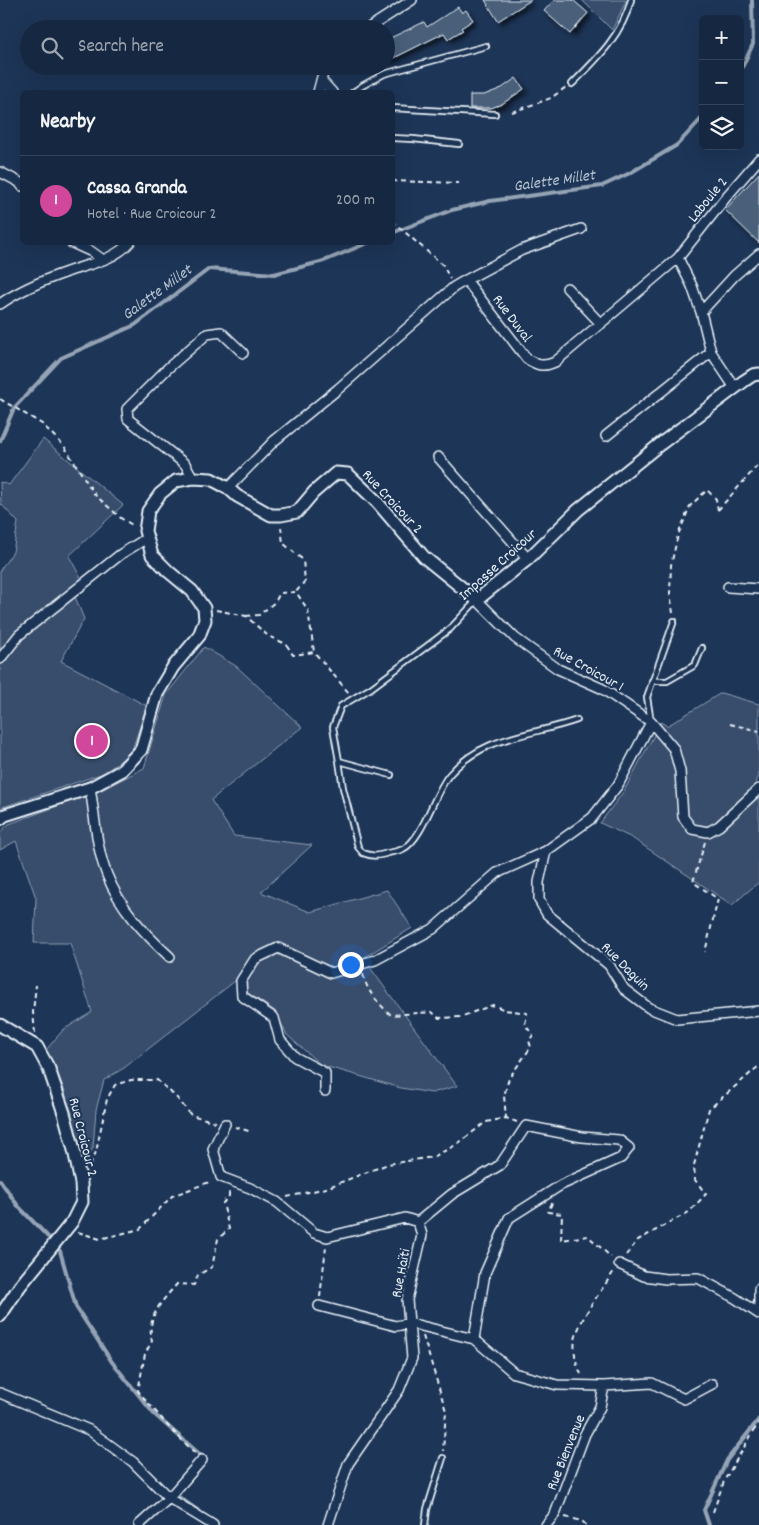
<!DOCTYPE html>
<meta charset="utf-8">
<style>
:root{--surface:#162841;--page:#1f3048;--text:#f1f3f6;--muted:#9ea6b1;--line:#35445a;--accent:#db2777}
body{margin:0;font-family:Dekko,sans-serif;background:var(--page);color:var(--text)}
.controls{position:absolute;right:15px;top:15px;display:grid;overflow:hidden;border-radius:8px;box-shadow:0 5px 20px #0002}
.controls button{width:45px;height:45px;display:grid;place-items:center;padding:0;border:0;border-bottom:1px solid var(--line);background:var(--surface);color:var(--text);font:25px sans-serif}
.you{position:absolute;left:350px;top:964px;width:18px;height:18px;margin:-12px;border:4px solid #fff;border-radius:50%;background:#1a73e8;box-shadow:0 0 0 8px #1a73e833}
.badge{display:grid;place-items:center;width:32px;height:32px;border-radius:50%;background:var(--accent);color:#fff;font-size:16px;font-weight:700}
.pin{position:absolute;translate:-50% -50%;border:2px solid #fff;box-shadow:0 1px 5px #0006}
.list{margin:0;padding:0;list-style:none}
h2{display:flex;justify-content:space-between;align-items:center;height:65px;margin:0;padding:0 20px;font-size:21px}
h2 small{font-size:16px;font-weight:400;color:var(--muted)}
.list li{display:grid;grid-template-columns:32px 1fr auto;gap:15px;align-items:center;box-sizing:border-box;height:90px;padding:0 20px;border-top:1px solid var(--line)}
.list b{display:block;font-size:19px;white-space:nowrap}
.list p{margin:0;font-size:16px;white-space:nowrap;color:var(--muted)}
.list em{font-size:16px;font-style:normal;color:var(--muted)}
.icon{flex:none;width:28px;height:28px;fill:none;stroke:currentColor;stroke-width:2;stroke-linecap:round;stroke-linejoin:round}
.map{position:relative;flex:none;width:759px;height:1525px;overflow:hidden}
.search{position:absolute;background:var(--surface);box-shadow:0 5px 20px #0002;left:20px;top:20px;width:375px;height:55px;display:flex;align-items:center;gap:12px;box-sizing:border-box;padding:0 18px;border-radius:28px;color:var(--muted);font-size:19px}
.panel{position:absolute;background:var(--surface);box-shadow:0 5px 20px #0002;left:20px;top:90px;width:375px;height:155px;border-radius:8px}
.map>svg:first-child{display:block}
.green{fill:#374d6c;stroke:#909fb2}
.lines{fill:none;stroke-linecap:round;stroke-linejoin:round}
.stream{stroke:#95a4b5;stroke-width:4}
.building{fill:#495e7a;stroke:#e8f1f8;filter:url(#shadow)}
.service-casing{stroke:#e8f1f8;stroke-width:8}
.minor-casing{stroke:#e8f1f8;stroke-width:12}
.tertiary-casing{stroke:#e8f1f8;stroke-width:15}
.path{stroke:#e8f1f8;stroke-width:2;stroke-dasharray:5 4;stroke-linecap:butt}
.service{stroke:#1d3557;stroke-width:4.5}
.minor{stroke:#1d3557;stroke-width:9}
.tertiary{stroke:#1d3557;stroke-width:11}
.labels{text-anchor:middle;stroke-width:4;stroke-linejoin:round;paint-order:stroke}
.street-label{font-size:15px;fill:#e8f1f8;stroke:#1d3557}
.water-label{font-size:16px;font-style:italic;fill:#b7c4d1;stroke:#1d3557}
</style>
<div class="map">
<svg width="759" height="1525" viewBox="0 0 759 1525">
<defs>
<filter id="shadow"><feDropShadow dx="3.5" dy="3.5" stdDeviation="2.5" flood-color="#0009"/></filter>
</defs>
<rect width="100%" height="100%" fill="#1d3557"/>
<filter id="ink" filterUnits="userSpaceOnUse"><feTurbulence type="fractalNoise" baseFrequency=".02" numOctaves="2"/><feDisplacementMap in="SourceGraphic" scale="10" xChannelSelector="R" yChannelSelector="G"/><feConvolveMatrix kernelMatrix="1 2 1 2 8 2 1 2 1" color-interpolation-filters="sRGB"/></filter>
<g filter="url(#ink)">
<path class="green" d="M582,0H626V1L612,30Z
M43,439L123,505L69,556L82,580L71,587L84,619L61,661L147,706L131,753L104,773L0,808V570L13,552L18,522L1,504L0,482L9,485Z
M204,647L236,666L302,727L211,800L234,836L312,845L261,892L310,912L387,890L412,928L363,958L457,1086L432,1093L401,1088L321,1065L287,1035L275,1011L248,993L235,981L124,1068L104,1080L96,1110L93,1148L82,1167L71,1125L65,1091L46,1050L63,1030L92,1012L70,943H34L36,898L16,841L0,850V832L9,824L101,790L144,768L166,695Z
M721,693L759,704V776L754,787L759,792V882L732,905L632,838L600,823L624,791L661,722L667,726Z"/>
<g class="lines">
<path class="stream" d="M740,72L753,44L752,0
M392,233L452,210L490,201L602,186L630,173L677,145L703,117
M0,441L14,408L61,358L135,325L209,269L274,274L324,261L370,242
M0,1180L18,1206L50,1239
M60,1251L76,1307L112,1362L154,1414L204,1458
M180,1492L177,1496L200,1512
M709,1525L704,1510L727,1460L759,1419"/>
</g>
<path class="building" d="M485,0H531L498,21Z
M554,0H573L588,13L570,34L544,11Z
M458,7L462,13L466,10L473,20L461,28L463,30L448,39L444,33L386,62V40L424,22L427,27Z
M516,78L524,89L502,104L491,108H470V95H484L502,88Z
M759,173V243L725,210Z"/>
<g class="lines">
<g class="service-casing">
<path id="service" d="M572,84C597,59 622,35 631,0
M353,92L362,86L384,74L486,46
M392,108L495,114
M392,138L413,139L459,144
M652,681H667L695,665L702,648
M651,722L647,697L674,621
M339,761L343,788L358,847L363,853C373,857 378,856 388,853C393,852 399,851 403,849C423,839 434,793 449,775C483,735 532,736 577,720
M391,775L339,761L333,727L341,706L371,688L450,629L476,601
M425,1525L427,1509L443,1458"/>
</g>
<g class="minor-casing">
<path id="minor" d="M367,29L412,0
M321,80L332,92
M318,92L325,66
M0,172L19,182L22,186
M70,242L92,252L103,260
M678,258L727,196L759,159
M466,280L522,250L581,229
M567,288L601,324
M0,304C20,290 44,280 67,272C88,264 115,260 130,242
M701,312L734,276L759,254
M606,436L711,352
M438,457L528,559
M193,478L185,464L128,419L127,409L168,368L207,334L221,332L243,353
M228,488L274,441L338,389L454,287L466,280L527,359C538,366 544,367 555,362L678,258L692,286L701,312L711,352L735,388
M728,587L759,589
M477,600L515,638L558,669L603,689L651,722L674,749L680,771L683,817L692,829L708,832L719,826L759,789
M0,659L19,635L121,554L147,538
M90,788C95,816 96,848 107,875C120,908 145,934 170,957
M546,851L539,882V900L547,914L609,965L624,989L649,1008L677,1019L759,1011
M325,1091V1073L295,1057L280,1040L274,1018L242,996L241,981L255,959L278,948L331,973L375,960L433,929L497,873L546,851L592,818L618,785L651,722
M225,1124L213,1149L221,1177L250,1188L277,1202L314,1233L327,1237L405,1218L418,1222L422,1235L407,1300L412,1358L399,1390L348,1464L328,1525
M418,1222L452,1194L500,1165L526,1126L582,1137L619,1140L629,1148L621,1158L561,1185L509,1218L485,1273L474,1339
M619,1264L644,1276L666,1279L698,1278L735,1298L759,1314
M759,1289V1308
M319,1306L396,1326L409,1323L474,1339L514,1373L557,1385L604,1386L652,1383L684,1399L712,1384
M0,1393L89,1430L133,1462L169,1498L139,1525
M202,1460L169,1498L213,1525
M546,1525L555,1514L585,1434L600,1407L604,1386"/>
</g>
<g class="tertiary-casing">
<path id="tertiary" d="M0,819L5,815L90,788L121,771L141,750L157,694L173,667L199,636L205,620L204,608L192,591L169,572L152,555L145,531L148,511L160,494L176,481L193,478L211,479L228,488L237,496L271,515H281L297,512L314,492L336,473L348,474L377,502L424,557L477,600L528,559L578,510L659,445L744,381L753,375L759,374
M0,1025L37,1047L49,1069L64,1113L74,1150L81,1183L82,1202L72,1222L20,1286L0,1316"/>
</g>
<path class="path" d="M512,112L551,98L566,87
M392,181L459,183
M392,221L443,265L450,279
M0,399L42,424L64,446L95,495L122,519L134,526
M718,510L759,464
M281,527L283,543L303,560L305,581L296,592L308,610L314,652
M216,610L246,616L268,636L286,644L293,655L314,652L349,693
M673,613L670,593L671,565L678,535L690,506L707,490L716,499L718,510
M246,616L259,615L275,602L280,593L296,592
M730,724L759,731
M705,842L693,882L718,899L705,952
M363,974C367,992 378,1003 391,1015L432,1012L439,1018L460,1017L493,1005L505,1010L527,1013L525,1025L533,1035L529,1041L531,1047L509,1078L504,1096L506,1118
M35,1033L33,1012L36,985
M235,1127L252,1132
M90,1165L96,1152L107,1099L115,1085L131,1080H157L176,1097L191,1115L216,1122
M287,1197L326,1188L388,1164L433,1157L456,1145L486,1122L506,1118L517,1122
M552,1203L548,1212L562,1214L561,1240L588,1236L611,1257
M78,1232L100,1239L140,1229L172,1196L212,1181
M626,1255L638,1240L689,1212L706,1194L695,1180L694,1165L709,1109L759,1066
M320,1297L326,1247
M423,1336L446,1411L443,1451
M581,1374C576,1364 572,1348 576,1336C582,1315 602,1290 614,1271
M195,1453L169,1427L138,1391L145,1354L152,1341C146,1317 162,1301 177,1284L194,1285L198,1275L212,1267L218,1239L229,1229L223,1203L229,1196V1191
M713,1512L724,1481L759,1422
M565,1517L582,1521L586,1525"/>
<use href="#service" class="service"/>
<use href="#minor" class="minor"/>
<use href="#tertiary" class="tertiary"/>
</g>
</g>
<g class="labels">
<g class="street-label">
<text transform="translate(707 199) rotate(-51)" y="5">Laboule 2</text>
<text transform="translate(513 318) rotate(53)" y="5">Rue Duval</text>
<text transform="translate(393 501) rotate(47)" y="5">Rue Croicour 2</text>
<text transform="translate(497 564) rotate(-42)" y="5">Impasse Croicour</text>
<text transform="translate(589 668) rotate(29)" y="5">Rue Croicour 1</text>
<text transform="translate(626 966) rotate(45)" y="5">Rue Daguin</text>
<text transform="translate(84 1137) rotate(76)" y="5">Rue Croicour 2</text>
<text transform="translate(400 1273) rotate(-79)" y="5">Rue Haïti</text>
<text transform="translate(565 1452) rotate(-68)" y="5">Rue Bienvenue</text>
</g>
<g class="water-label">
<text transform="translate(554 179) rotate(-8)" y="6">Galette Millet</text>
<text transform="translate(156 291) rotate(-36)" y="6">Galette Millet</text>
</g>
</g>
</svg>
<div class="controls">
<button>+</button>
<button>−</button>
<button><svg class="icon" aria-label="layers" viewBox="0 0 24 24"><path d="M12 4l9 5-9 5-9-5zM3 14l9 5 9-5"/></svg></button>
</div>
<div class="you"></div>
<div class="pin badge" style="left:92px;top:741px;background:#d1479c">1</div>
<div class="search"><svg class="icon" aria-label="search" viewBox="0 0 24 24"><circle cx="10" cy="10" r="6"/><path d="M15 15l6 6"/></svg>Search here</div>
<section class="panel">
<h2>Nearby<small></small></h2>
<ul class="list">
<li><span class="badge" style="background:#d1479c">1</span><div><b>Cassa Granda</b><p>Hotel · Rue Croicour 2</p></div><em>200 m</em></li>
</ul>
</section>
</div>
